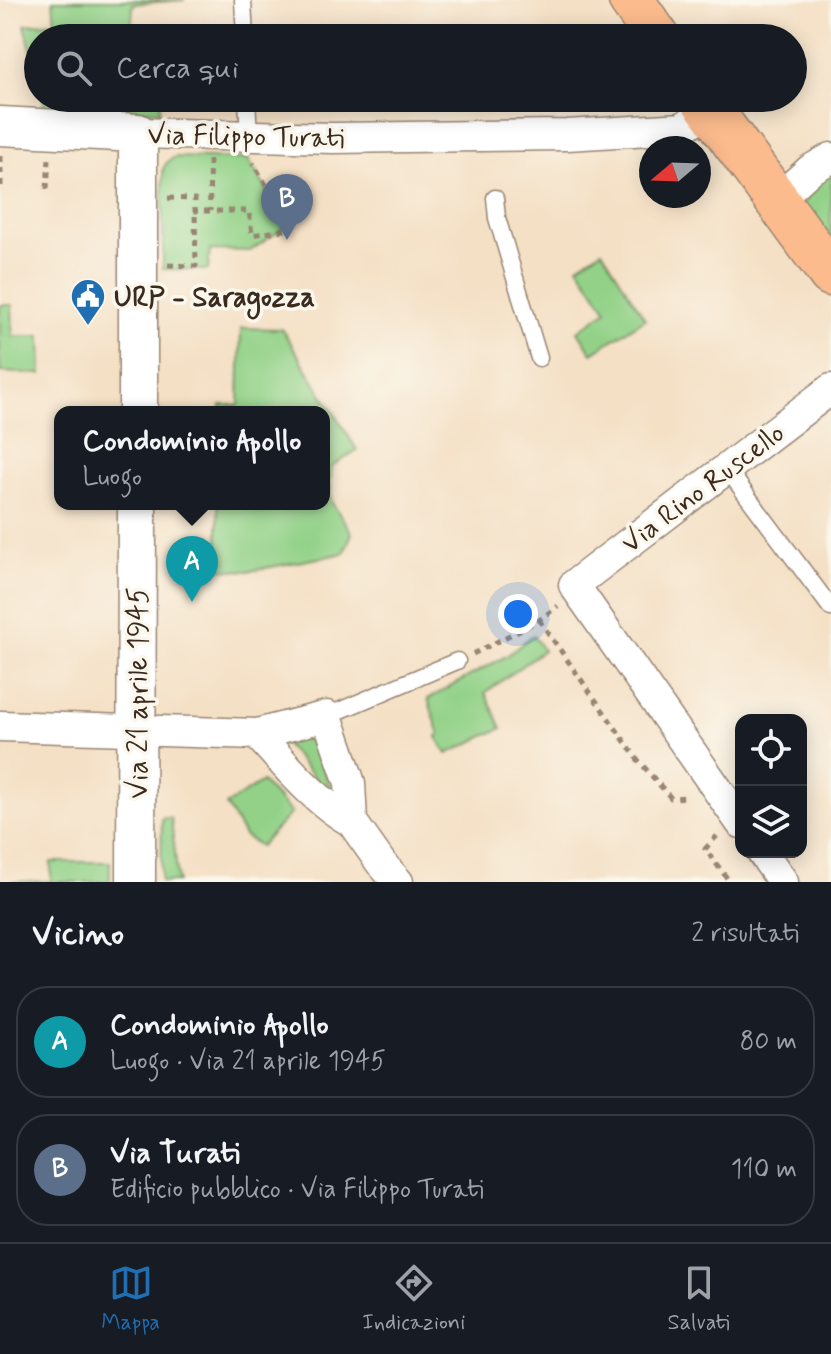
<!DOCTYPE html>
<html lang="it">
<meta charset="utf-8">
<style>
:root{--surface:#171b24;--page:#20242c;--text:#f1f3f6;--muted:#9ea1a6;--line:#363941;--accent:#1f6fb2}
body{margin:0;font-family:Mynerve,sans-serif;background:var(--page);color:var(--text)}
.controls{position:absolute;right:24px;bottom:24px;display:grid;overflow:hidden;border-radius:16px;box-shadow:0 4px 20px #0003}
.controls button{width:72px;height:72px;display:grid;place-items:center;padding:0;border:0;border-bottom:2px solid var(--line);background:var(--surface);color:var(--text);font:40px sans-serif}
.compass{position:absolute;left:639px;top:136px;width:72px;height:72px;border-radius:50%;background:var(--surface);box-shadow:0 4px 20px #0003;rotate:251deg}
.you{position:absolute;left:518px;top:614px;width:28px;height:28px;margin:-20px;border:6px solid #fff;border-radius:50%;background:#1a73e8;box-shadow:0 0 0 12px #1a73e833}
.badge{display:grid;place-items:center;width:52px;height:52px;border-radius:50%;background:var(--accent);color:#fff;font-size:26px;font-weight:700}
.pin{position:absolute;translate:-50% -66px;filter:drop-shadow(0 2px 4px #0008)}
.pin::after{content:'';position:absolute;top:42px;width:28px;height:24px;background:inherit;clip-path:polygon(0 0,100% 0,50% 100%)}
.popup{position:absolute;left:54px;top:406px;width:276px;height:104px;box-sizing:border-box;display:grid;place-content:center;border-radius:16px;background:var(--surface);filter:drop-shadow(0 2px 6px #0005);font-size:26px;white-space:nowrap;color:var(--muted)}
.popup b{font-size:30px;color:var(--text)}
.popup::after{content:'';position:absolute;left:50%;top:100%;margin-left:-16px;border:16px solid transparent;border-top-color:var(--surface)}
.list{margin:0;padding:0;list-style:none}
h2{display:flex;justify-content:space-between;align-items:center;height:104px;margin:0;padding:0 32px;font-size:34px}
h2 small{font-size:26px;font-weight:400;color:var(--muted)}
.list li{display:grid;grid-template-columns:52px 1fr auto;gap:24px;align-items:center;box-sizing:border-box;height:112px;margin:0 16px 16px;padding:0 16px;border:2px solid var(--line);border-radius:32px}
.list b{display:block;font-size:30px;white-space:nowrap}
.list p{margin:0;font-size:26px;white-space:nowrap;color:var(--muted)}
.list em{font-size:26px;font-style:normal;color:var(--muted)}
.icon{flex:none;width:44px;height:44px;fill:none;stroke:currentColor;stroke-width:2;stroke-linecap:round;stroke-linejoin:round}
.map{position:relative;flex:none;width:831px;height:882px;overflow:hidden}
.search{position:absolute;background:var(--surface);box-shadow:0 4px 20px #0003;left:24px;right:24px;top:24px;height:88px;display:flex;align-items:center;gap:20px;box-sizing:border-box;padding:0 28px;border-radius:44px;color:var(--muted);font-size:30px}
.sheet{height:360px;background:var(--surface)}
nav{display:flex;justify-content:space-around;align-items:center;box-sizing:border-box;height:112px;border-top:2px solid var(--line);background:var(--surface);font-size:22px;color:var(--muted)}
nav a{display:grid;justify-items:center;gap:4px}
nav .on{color:var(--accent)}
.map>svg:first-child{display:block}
.green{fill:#92d187;stroke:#667e52;stroke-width:2}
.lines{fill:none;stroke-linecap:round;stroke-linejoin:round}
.service-casing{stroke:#988572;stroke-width:19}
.minor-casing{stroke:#988572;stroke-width:33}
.tertiary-casing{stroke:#988572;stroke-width:41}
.primary-casing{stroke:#988572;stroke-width:47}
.path{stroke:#988572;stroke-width:5;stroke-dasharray:6 6;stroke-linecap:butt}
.service{stroke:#fff;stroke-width:16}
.minor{stroke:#fff;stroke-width:30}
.tertiary{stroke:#fff;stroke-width:38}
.primary{stroke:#fbbb8d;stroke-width:44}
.labels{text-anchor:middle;stroke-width:7;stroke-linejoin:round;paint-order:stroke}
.street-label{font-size:28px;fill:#3b2a1e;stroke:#fbf7ec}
.poi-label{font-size:28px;font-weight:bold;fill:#3b2a1e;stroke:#fbf7ec;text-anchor:start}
</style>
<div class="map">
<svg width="831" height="882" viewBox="0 0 831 882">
<rect width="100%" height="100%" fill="#fbf7ec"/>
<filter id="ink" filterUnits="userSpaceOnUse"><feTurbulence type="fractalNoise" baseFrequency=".0125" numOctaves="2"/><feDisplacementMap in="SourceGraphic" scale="16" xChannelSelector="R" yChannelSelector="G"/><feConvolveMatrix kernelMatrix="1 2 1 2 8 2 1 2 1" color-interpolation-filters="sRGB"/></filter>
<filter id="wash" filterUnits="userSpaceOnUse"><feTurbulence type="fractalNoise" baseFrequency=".006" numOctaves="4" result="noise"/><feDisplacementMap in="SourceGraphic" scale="32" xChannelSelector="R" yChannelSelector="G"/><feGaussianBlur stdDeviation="1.8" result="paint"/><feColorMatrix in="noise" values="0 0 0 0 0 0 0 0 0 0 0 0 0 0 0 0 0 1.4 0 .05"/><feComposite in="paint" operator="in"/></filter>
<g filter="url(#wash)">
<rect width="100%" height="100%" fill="#f4e0c5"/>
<path class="green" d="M53,0H185L133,4L131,38H38V78L25,25L55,22Z
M43,98H161L160,111L45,108Z
M175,157L248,159L288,225L250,251L210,250L208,270L163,269V169L168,161Z
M831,170V244L793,196Z
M602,250L645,319L592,353L578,331L607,310L578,266Z
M0,305H12L13,336H41L42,374L0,372Z
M241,328L282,329L357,450L331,467V501L352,533L344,553L250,571L218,569V504H324V412H221V405H239Z
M533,635L543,650L485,693L502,728L447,754L437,737L440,735L428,699L508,655Z
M294,739H306L311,742L332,790L326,791L284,743Z
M262,782L291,813L260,846L244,836L226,805Z
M162,818H171L178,882H161Z
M51,862H110V882H12L51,881Z"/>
</g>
<g filter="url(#ink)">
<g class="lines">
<g class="service-casing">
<path id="service" d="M243,0L245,38
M247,98L249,137
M495,198L497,218L539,358
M727,469L831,608
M327,716L457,661"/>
</g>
<g class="minor-casing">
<path id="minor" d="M138,133L333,138L567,135L683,128L709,108
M778,199L810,170L831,158
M0,726L257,734L327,716L350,783L352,822L381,863L398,882
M257,734C287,766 313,800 352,822
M741,823L574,585L831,389
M762,852L783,882"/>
</g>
<g class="tertiary-casing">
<path id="tertiary" d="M0,126L138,133V412
M136,882L137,504"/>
</g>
<g class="primary-casing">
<path id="primary" d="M631,0L658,38
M702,98L831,274"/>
</g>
<path class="path" d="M1,156V187
M209,160L210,211
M47,189L49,158
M168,198L195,199V211H249L252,235L284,230L290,225L253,163
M168,265L196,266L195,211
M539,620L638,760L671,798L689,797
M473,654L539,620L558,606
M717,836L705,849L730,882"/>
<use href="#service" class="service"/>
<use href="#minor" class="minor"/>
<use href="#tertiary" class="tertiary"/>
<use href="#primary" class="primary"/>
</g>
</g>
<defs>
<g id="civic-pin" transform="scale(1.8)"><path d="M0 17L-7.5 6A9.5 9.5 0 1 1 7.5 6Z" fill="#1f6fb2" stroke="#fbf7ec"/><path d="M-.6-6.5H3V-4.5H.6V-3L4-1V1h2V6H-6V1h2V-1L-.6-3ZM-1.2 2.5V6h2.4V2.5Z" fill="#fff"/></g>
</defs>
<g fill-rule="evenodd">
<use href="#civic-pin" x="88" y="296"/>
</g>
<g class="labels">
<g class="street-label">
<text transform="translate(246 135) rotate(1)" y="10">Via Filippo Turati</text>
<text transform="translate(702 487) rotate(-37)" y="10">Via Rino Ruscello</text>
<text transform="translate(137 693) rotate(-90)" y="10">Via 21 aprile 1945</text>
</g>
<g class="poi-label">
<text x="114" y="306">URP - Saragozza</text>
</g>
</g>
</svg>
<div class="controls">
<button><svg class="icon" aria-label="locate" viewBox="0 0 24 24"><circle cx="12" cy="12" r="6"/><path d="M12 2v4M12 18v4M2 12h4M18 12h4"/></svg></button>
<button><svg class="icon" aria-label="layers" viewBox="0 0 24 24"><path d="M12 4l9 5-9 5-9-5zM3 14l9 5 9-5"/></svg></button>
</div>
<svg class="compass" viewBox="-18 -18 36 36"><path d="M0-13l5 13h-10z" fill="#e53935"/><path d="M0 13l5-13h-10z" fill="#9ea1a6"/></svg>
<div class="you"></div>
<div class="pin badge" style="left:192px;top:602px;background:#0f9aa8">A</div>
<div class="popup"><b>Condominio Apollo</b>Luogo</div>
<div class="pin badge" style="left:287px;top:240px;background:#5c6f8a">B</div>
<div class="search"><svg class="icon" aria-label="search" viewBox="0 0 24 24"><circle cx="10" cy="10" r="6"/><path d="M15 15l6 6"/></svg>Cerca qui</div>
</div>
<section class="sheet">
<h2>Vicino<small>2 risultati</small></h2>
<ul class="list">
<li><span class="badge" style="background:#0f9aa8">A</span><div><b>Condominio Apollo</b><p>Luogo · Via 21 aprile 1945</p></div><em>80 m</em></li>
<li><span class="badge" style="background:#5c6f8a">B</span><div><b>Via Turati</b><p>Edificio pubblico · Via Filippo Turati</p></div><em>110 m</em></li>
</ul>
</section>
<nav>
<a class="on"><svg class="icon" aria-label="map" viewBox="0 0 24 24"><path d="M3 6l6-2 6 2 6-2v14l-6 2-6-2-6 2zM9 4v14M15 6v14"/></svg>Mappa</a>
<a><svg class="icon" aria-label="directions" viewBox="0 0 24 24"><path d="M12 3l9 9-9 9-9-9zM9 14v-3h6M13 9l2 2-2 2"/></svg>Indicazioni</a>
<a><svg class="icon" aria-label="saved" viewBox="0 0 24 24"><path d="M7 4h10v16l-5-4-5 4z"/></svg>Salvati</a>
</nav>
